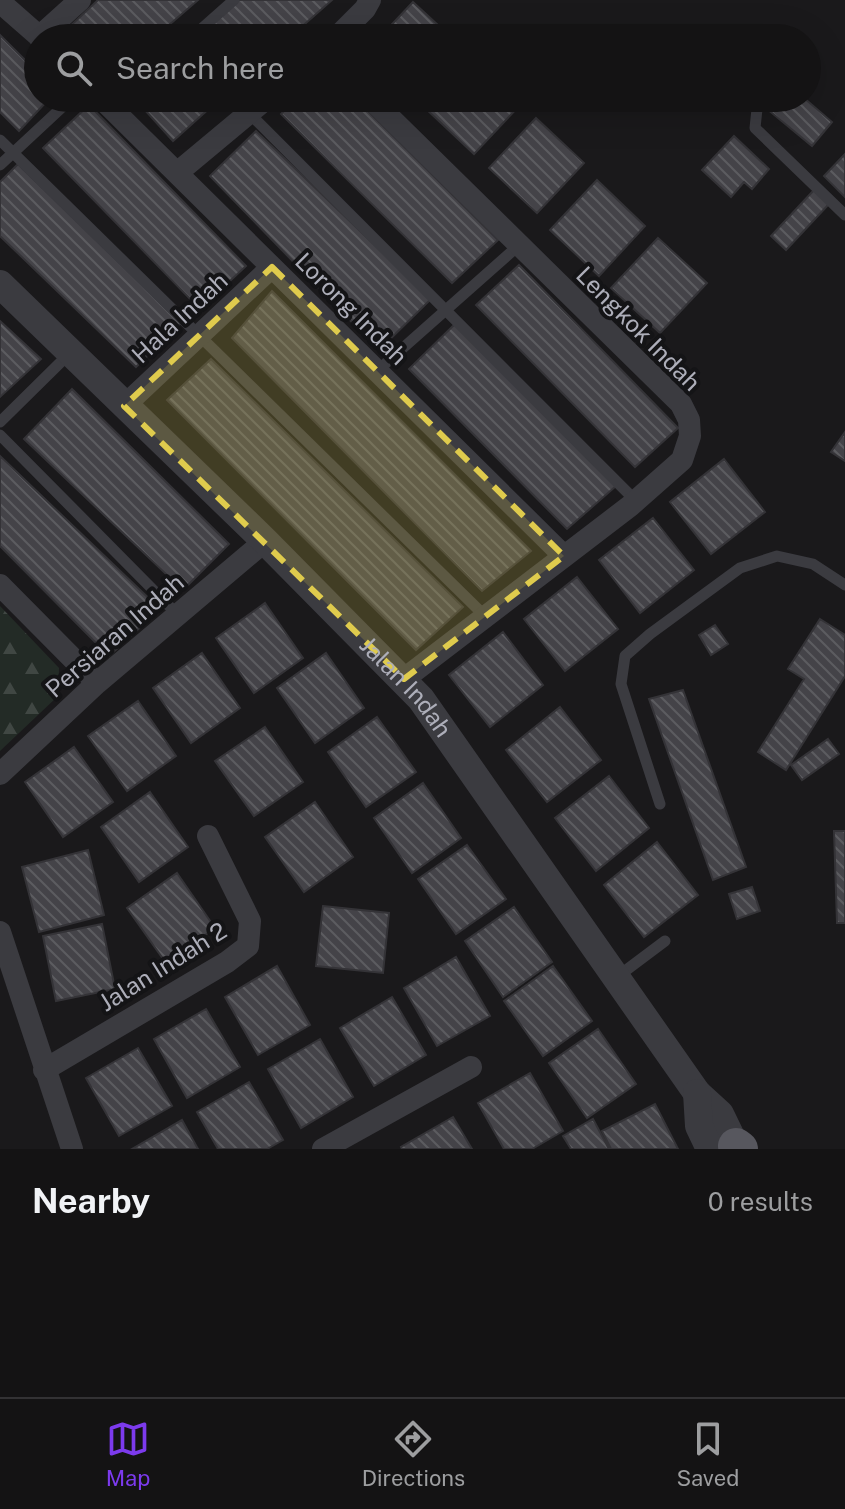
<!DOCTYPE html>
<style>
:root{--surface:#141314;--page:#1d1c1d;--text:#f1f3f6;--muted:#9d9ea0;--line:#333234;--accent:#7c3aed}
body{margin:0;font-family:"Public Sans",sans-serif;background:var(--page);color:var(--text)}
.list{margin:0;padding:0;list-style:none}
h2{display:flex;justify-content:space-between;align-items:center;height:104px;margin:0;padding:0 32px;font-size:34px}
h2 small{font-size:26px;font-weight:400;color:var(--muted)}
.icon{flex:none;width:44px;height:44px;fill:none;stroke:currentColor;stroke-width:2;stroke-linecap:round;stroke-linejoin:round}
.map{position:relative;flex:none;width:845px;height:1149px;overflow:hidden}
.search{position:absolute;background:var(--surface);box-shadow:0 8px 32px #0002;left:24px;right:24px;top:24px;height:88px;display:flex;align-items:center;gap:20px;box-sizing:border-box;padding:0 28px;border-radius:44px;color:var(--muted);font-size:30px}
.sheet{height:248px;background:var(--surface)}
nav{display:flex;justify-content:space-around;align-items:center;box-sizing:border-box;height:112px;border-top:2px solid var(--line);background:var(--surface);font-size:22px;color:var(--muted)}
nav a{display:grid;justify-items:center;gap:4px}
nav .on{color:var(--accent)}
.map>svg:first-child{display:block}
.forest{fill:url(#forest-firs)}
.building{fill:url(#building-back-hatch);stroke:#343337;stroke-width:2}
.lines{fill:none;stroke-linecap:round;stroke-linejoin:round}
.service{stroke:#3b3b40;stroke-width:11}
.minor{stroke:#3b3b40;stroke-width:22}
.tertiary{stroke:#3b3b40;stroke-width:28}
.primary{stroke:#57575e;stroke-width:36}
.marked{fill:#dfcb4d;fill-opacity:0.2;stroke:#dfcb4d;stroke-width:6;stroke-dasharray:16 10;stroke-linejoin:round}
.labels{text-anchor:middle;stroke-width:8;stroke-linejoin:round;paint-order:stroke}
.street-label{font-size:24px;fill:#adaeb9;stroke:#141416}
</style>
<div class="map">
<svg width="845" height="1149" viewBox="0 0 845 1149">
<defs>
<pattern id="forest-firs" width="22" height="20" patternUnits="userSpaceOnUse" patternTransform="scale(2)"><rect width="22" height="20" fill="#232b26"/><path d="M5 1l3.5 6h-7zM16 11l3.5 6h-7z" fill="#404743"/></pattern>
<pattern id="building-back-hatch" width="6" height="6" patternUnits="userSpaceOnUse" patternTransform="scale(2)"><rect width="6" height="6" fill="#444348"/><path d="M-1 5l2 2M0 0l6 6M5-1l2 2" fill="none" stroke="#5c5c60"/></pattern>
</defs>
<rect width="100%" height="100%" fill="#1a191b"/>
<path class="forest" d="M0,606L59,668L58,696L0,751Z"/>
<path class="building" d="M98,0H198L154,38H74L66,30Z
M238,0H332L289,38H195Z
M413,2L452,38H379Z
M0,35L38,73V98H50L19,131L0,112Z
M134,98H221L173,141Z
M297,98H355L498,240L452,283L281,114Z
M435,98H514L521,104L474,154L425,108Z
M777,98H804L832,122L812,146L767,109Z
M89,105L246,266L200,309L43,148Z
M536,118L584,163L537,213L489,168Z
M256,131L431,299L379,350L210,176Z
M734,136L769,169L752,189L744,182L731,197L702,170Z
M845,154V197L824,176Z
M18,164L181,323L136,367L0,236V182Z
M597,180L645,226L599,276L550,230Z
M814,190L829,204L786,250L771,236Z
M658,238L707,283L660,333L611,288Z
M519,265L678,428L635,467L476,305Z
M272,291L531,551L482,591L232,338Z
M0,321L41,359L0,397Z
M455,324L616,486L567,529L409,369Z
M211,359L463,607L416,650L167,400Z
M72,389L229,544L183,590L24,439Z
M845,432V461L831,452Z
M0,456L160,609L109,656L0,546Z
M724,459L765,512L711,554L670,502Z
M653,518L694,570L640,613L599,560Z
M577,577L618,629L565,671L524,619Z
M265,603L303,658L254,693L216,638Z
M820,619L845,635V676L786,770L758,752L804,679L788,669Z
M715,625L728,644L711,655L699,635Z
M503,632L543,685L490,727L449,675Z
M202,653L240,708L191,743L153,688Z
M326,653L364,708L315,743L277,688Z
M683,690L746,867L713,880L649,699Z
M138,701L176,756L127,791L88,736Z
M560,707L601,760L547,802L506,750Z
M377,717L416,772L366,807L328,752Z
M265,727L303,782L254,816L215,761Z
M828,739L839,754L802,780L791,765Z
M74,747L113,802L63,837L25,782Z
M609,776L649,828L596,871L555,818Z
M423,783L461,838L412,873L374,818Z
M150,792L188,847L139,882L101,827Z
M315,802L353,857L304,892L265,837Z
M834,831H845V923H837Z
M657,842L698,895L644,937L604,885Z
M467,845L506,899L456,934L418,879Z
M88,850L104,915L39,932L22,867Z
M177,873L215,928L166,963L127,908Z
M752,887L760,911L737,919L729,894Z
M323,906L389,913L383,973L316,966Z
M514,907L552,962L503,997L465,941Z
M102,924L115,989L56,1001L43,936Z
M456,957L490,1016L437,1046L404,988Z
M277,966L310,1025L258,1055L225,997Z
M553,966L592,1021L543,1056L504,1001Z
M392,997L426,1055L374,1086L340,1028Z
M206,1009L240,1067L187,1098L154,1039Z
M598,1029L636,1084L587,1118L549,1063Z
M320,1039L353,1097L301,1128L268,1069Z
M138,1048L172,1106L119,1136L86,1078Z
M530,1073L563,1131L532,1149H504L478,1103Z
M249,1082L283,1140L267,1149H218L197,1112Z
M655,1104L678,1149H611L602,1131Z
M453,1117L472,1149H402L401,1147Z
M593,1119L609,1149H571L563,1136Z
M182,1120L198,1149H132Z"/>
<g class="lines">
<path class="service" d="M191,38L234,0
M764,102L757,109L755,128L845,215
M249,113L636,501
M0,140L486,617
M0,165L72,98
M377,371L518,246
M0,422L70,353
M0,435L179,616
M660,804L621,684L625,656L650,634L740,568L777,556L813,564L845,585
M617,977L665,941"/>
<path class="minor" d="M0,2L41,38
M39,37L80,0
M336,38L365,9L370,0
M101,98L564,556
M370,98L681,404L689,420L690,436L682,460L630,506L404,679
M177,173L267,98
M124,406L272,267
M0,585L97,683
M0,774L97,683L265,541
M0,932L72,1149
M44,1070L227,962L248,946L250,921L208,836
M323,1149L471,1067"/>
<g class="tertiary">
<path id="s1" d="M0,284L265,541L421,699L697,1093L720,1114L737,1149"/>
<path d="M697,1093L699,1126L710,1149"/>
</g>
<path class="primary" d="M736,1146L740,1149"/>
</g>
<path class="marked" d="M272,267L564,556L404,679L124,406Z"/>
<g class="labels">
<g class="street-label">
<text transform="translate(351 309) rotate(45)" y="8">Lorong Indah</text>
<text transform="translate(180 318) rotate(-43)" y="8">Hala Indah</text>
<text transform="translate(638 329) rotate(45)" y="8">Lengkok Indah</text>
<text transform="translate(115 636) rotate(-41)" y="8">Persiaran Indah</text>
<text dy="8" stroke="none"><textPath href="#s1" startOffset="572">Jalan Indah</textPath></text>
<text transform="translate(163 967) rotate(-32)" y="8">Jalan Indah 2</text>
</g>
</g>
</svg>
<div class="search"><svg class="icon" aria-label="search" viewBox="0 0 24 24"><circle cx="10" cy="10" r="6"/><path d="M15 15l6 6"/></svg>Search here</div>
</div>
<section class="sheet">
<h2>Nearby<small>0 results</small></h2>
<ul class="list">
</ul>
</section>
<nav>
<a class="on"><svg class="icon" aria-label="map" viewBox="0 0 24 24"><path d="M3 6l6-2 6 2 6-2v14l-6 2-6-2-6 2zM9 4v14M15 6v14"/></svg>Map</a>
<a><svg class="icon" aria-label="directions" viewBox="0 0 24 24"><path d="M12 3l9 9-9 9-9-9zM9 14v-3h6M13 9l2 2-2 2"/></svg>Directions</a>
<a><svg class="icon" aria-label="saved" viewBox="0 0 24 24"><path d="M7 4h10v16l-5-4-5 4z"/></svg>Saved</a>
</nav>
